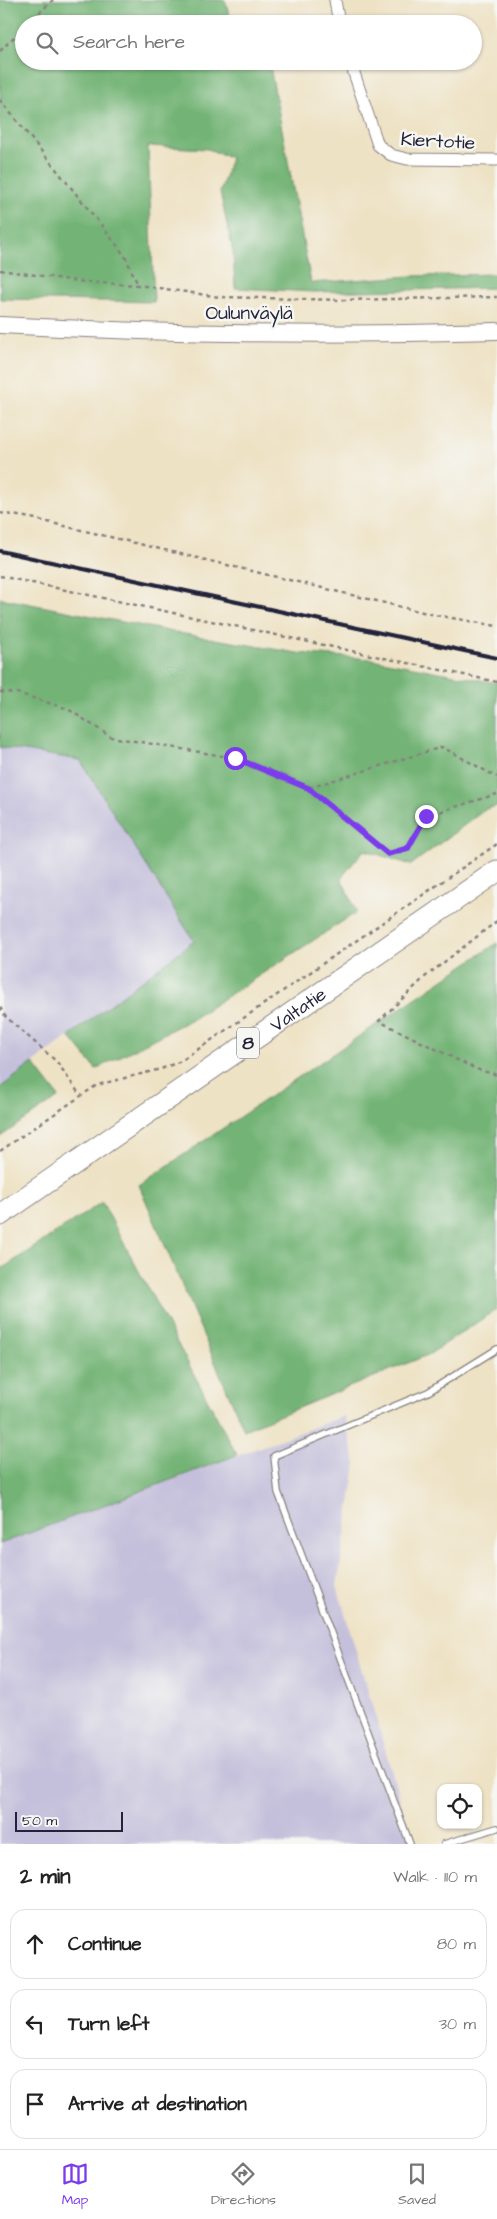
<!DOCTYPE html>
<meta charset="utf-8">
<style>
:root{--surface:#fff;--page:#f6f6f6;--text:#222;--muted:#767676;--line:#e0e0e0;--accent:#7c3aed}
body{margin:0;font-family:"Architects Daughter",sans-serif;background:var(--page);color:var(--text)}
.controls{position:absolute;right:15px;bottom:15px;display:grid;overflow:hidden;border-radius:10px;box-shadow:0 1px 4px #0004}
.controls button{width:45px;height:45px;display:grid;place-items:center;padding:0;border:0;border-bottom:1px solid var(--line);background:var(--surface);color:var(--text);font:25px sans-serif}
.scale{position:absolute;left:15px;bottom:12px;width:108px;box-sizing:border-box;padding-left:5px;border:2px solid #22223b;border-top:0;font-size:14px;line-height:18px;white-space:nowrap;color:#22223b;-webkit-text-stroke:4px #f6f6f2;paint-order:stroke}
.stop{position:absolute;width:15px;height:15px;margin:-11px;border:4px solid #7c3aed;border-radius:50%;background:#fff}
.stop.end{background:#7c3aed;border-color:#fff;box-shadow:0 1px 5px #0008}
.list{margin:0;padding:0;list-style:none}
h2{display:flex;justify-content:space-between;align-items:center;height:65px;margin:0;padding:0 20px;font-size:21px}
h2 small{font-size:16px;font-weight:400;color:var(--muted)}
.list li{display:grid;grid-template-columns:32px 1fr auto;gap:15px;align-items:center;box-sizing:border-box;height:70px;margin:0 10px 10px;padding:0 10px;border:1px solid var(--line);border-radius:15px}
.list b{display:block;font-size:19px;white-space:nowrap}
.list em{font-size:16px;font-style:normal;color:var(--muted)}
.icon{flex:none;width:28px;height:28px;fill:none;stroke:currentColor;stroke-width:2;stroke-linecap:round;stroke-linejoin:round}
.map{position:relative;flex:none;width:497px;height:1844px;overflow:hidden}
.search{position:absolute;background:var(--surface);box-shadow:0 1px 4px #0004;left:15px;right:15px;top:15px;height:55px;display:flex;align-items:center;gap:12px;box-sizing:border-box;padding:0 18px;border-radius:28px;color:var(--muted);font-size:19px}
.sheet{height:305px;background:var(--surface)}
nav{display:flex;justify-content:space-around;align-items:center;box-sizing:border-box;height:70px;border-top:1px solid var(--line);background:var(--surface);font-size:14px;color:var(--muted)}
nav a{display:grid;justify-items:center;gap:2px}
nav .on{color:var(--accent)}
.map>svg:first-child{display:block}
.industrial{fill:#c4c0db}
.forest{fill:#73b476;stroke:#4a6b58}
.lines{fill:none;stroke-linecap:round;stroke-linejoin:round}
.lane-casing{stroke:#888280;stroke-width:8}
.street-casing{stroke:#888280;stroke-width:13}
.secondary-casing{stroke:#888280;stroke-width:18}
.highway-casing{stroke:#888280;stroke-width:23}
.path{stroke:#888280;stroke-width:2.5;stroke-dasharray:4 4;stroke-linecap:butt}
.lane{stroke:#fff;stroke-width:5.5}
.street{stroke:#fff;stroke-width:11}
.secondary{stroke:#fff;stroke-width:16}
.highway{stroke:#fff;stroke-width:21}
.rail{stroke:#22223b;stroke-width:4}
.route{stroke:#7c3aed;stroke-width:6}
.labels{text-anchor:middle;stroke-width:5;stroke-linejoin:round;paint-order:stroke}
.shield{fill:#f6f6f2;stroke:#626272;stroke-width:1}
.shield-label{font-size:18px;font-weight:bold;fill:#22223b}
.street-label{font-size:19px;fill:#22223b;stroke:#f6f6f2}
</style>
<div class="map">
<svg width="497" height="1844" viewBox="0 0 497 1844">
<rect width="100%" height="100%" fill="#f6f6f2"/>
<filter id="ink" filterUnits="userSpaceOnUse"><feTurbulence type="fractalNoise" baseFrequency=".02" numOctaves="2"/><feDisplacementMap in="SourceGraphic" scale="10" xChannelSelector="R" yChannelSelector="G"/><feConvolveMatrix kernelMatrix="1 2 1 2 8 2 1 2 1" color-interpolation-filters="sRGB"/></filter>
<filter id="wash" filterUnits="userSpaceOnUse"><feTurbulence type="fractalNoise" baseFrequency=".0096" numOctaves="4" result="noise"/><feDisplacementMap in="SourceGraphic" scale="20" xChannelSelector="R" yChannelSelector="G"/><feGaussianBlur stdDeviation="1.12" result="paint"/><feColorMatrix in="noise" values="0 0 0 0 0 0 0 0 0 0 0 0 0 0 0 0 0 1.4 0 .05"/><feComposite in="paint" operator="in"/></filter>
<g filter="url(#wash)">
<rect width="100%" height="100%" fill="#eee2c4"/>
<path class="industrial" d="M0,747L80,760L195,941L0,1088Z
M344,1416L356,1464L337,1586L413,1844H0V1544Z"/>
<path class="forest" d="M0,0H225L232,24H24V61H269L311,283L411,276L497,274V288L314,292L235,288L233,252L220,192L231,158L208,149L148,146L154,302L0,299Z
M0,598L179,633L297,653L371,659L497,683V806L486,809L411,865L364,850L341,878L357,912L194,1018L96,1069L69,1036L194,941L80,760L0,747Z
M497,943V1309L430,1354L244,1430L139,1185Z
M33,1063L59,1097L0,1137V1088Z
M102,1202L237,1455L0,1544V1270Z"/>
</g>
<g filter="url(#ink)">
<g class="lines">
<g class="lane-casing">
<path id="lane" d="M410,1844L278,1492L274,1456L428,1392L497,1349
M444,1844L497,1828"/>
</g>
<g class="street-casing">
<path id="street" d="M335,0L339,24
M350,61L378,145L391,155L407,159L497,160"/>
</g>
<g class="secondary-casing">
<path id="secondary" d="M0,325C165,334 331,336 497,331"/>
</g>
<g class="highway-casing">
<g id="highway">
<path id="s1" d="M0,1215L497,871"/>
</g>
</g>
<path class="path" d="M27,24L53,0
M0,51L24,27
M0,100L102,226L125,256L138,285
M0,270L85,282L138,285L220,297L342,300L497,297
M0,513L31,518L435,615L497,626
M0,576L497,682
M0,692L17,693L68,709L111,737L235,758L308,788L442,747L497,777
M308,788L388,854L408,848L426,816L497,794
M497,921L425,977L379,1021L476,1069L497,1075
M0,1007L5,1016L57,1062L80,1095
M0,1151L97,1085L161,1069L181,1061L497,844"/>
<use href="#lane" class="lane"/>
<use href="#street" class="street"/>
<use href="#secondary" class="secondary"/>
<use href="#highway" class="highway"/>
<path class="rail" d="M0,551L497,658"/>
</g>
</g>
<g class="lines" filter="url(#ink)">
<path class="route" d="M235,758L308,788L388,854L408,848L426,816"/>
</g>
<g class="labels">
<rect class="shield" x="237" y="1027.5" width="22" height="31" rx="4"/>
<g class="shield-label">
<text x="248" y="1049">8</text>
</g>
<g class="street-label">
<text transform="translate(438 140) rotate(3)" y="7">Kiertotie</text>
<text x="249" y="319">Oulunväylä</text>
<text dy="7" stroke="none"><textPath href="#s1" startOffset="362">Valtatie</textPath></text>
</g>
</g>
</svg>
<div class="controls">
<button><svg class="icon" aria-label="locate" viewBox="0 0 24 24"><circle cx="12" cy="12" r="6"/><path d="M12 2v4M12 18v4M2 12h4M18 12h4"/></svg></button>
</div>
<div class="scale">50 m</div>
<div class="stop" style="left:235px;top:758px"></div>
<div class="stop end" style="left:426px;top:816px"></div>
<div class="search"><svg class="icon" aria-label="search" viewBox="0 0 24 24"><circle cx="10" cy="10" r="6"/><path d="M15 15l6 6"/></svg>Search here</div>
</div>
<section class="sheet">
<h2>2 min<small>Walk · 110 m</small></h2>
<ul class="list">
<li><svg class="icon" aria-label="ahead" viewBox="0 0 24 24"><path d="M12 20V5M6 11l6-6 6 6"/></svg><div><b>Continue</b></div><em>80 m</em></li>
<li><svg class="icon" aria-label="left" viewBox="0 0 24 24"><path d="M17 20v-9H6M10 6l-5 5 5 5"/></svg><div><b>Turn left</b></div><em>30 m</em></li>
<li><svg class="icon" aria-label="arrive" viewBox="0 0 24 24"><path d="M6 21V4h12l-3 4 3 4H6"/></svg><div><b>Arrive at destination</b></div></li>
</ul>
</section>
<nav>
<a class="on"><svg class="icon" aria-label="map" viewBox="0 0 24 24"><path d="M3 6l6-2 6 2 6-2v14l-6 2-6-2-6 2zM9 4v14M15 6v14"/></svg>Map</a>
<a><svg class="icon" aria-label="directions" viewBox="0 0 24 24"><path d="M12 3l9 9-9 9-9-9zM9 14v-3h6M13 9l2 2-2 2"/></svg>Directions</a>
<a><svg class="icon" aria-label="saved" viewBox="0 0 24 24"><path d="M7 4h10v16l-5-4-5 4z"/></svg>Saved</a>
</nav>
